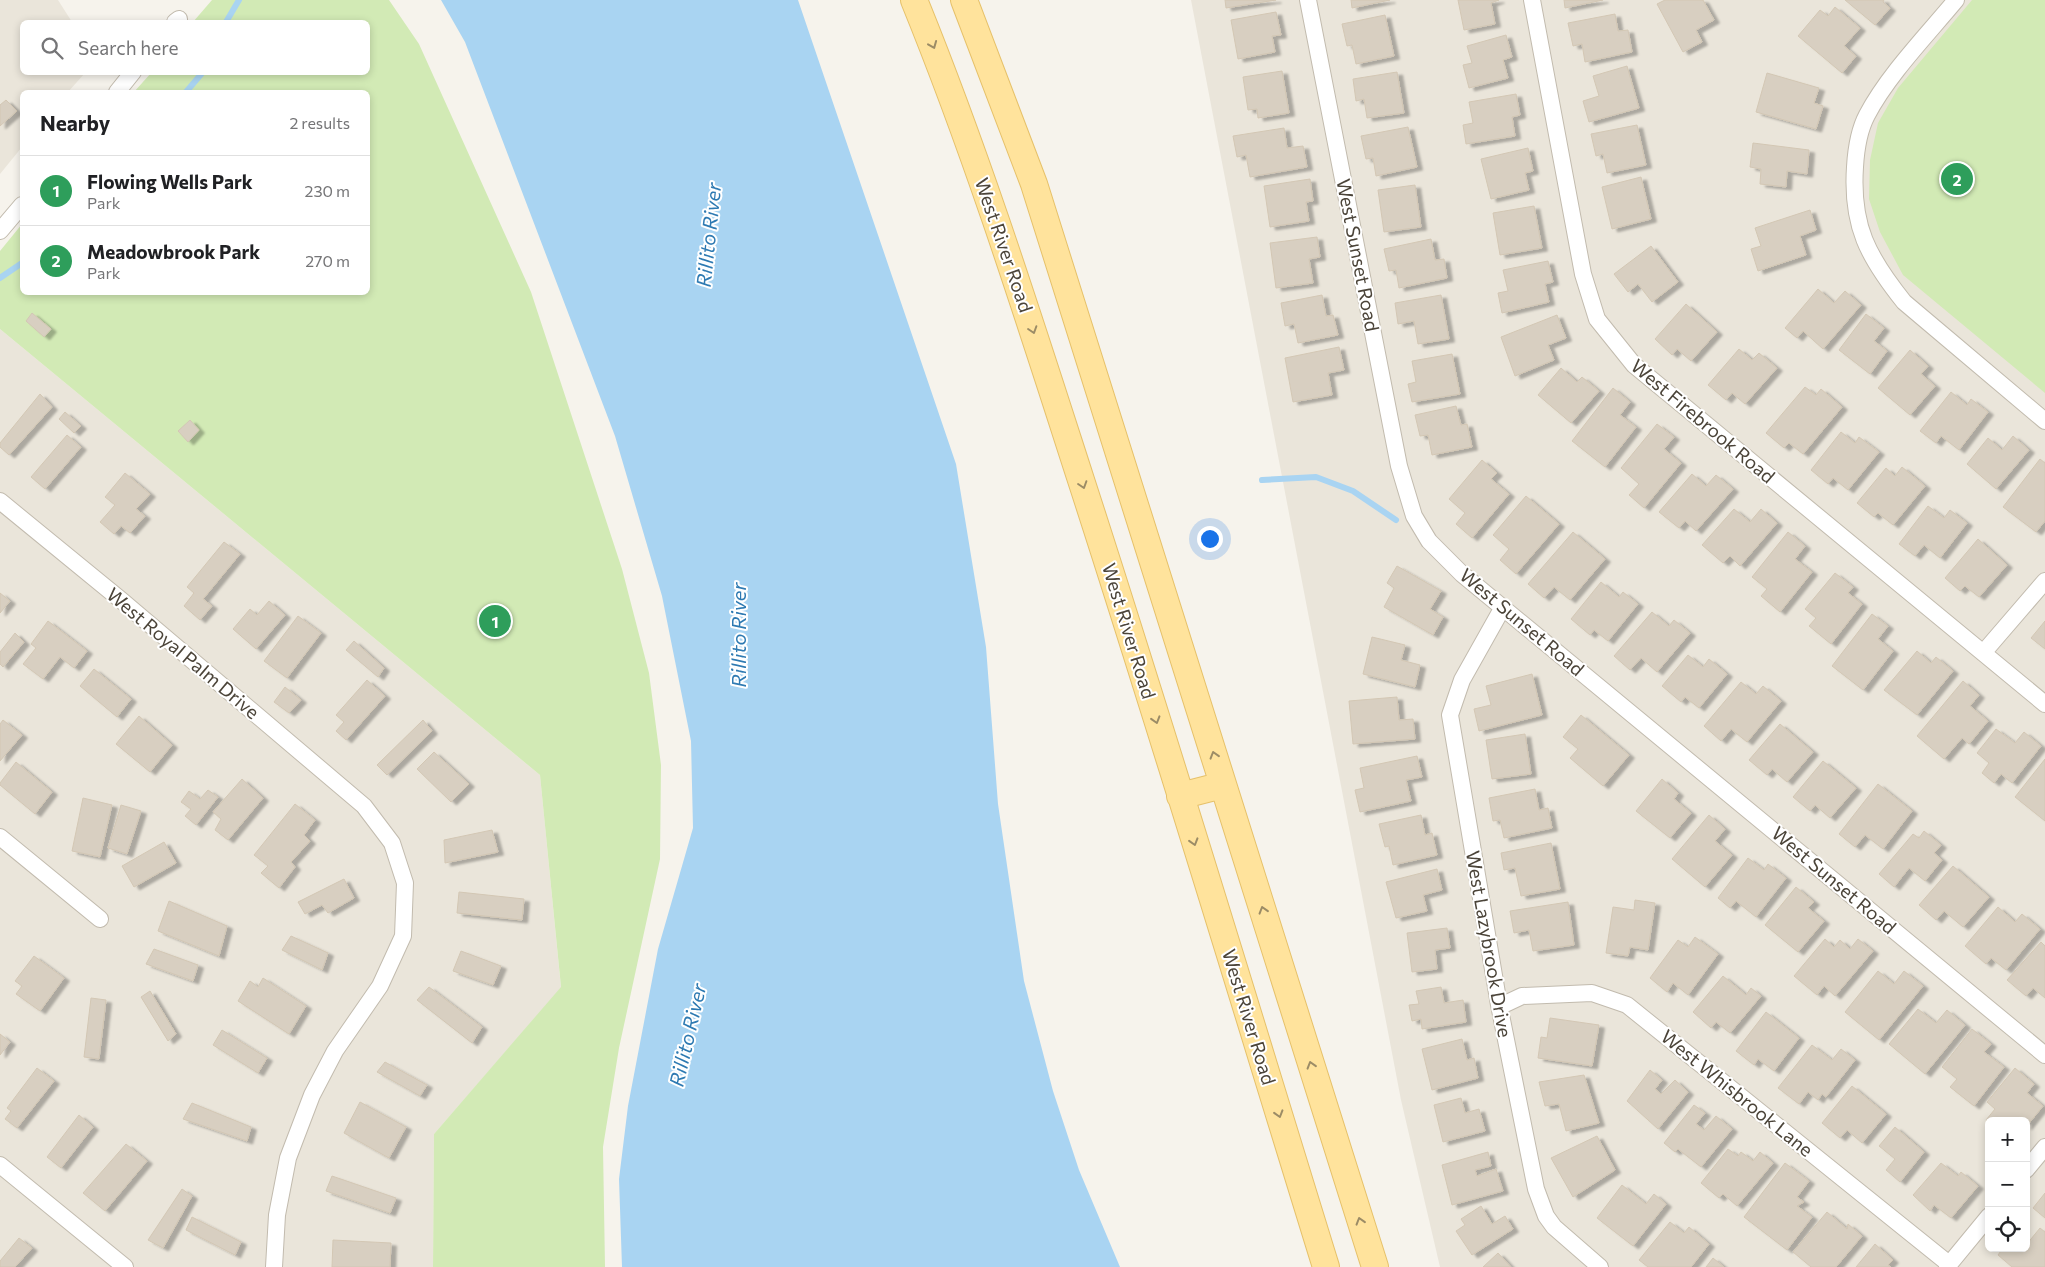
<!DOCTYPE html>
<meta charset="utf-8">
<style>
:root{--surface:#fff;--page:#f6f6f6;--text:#202124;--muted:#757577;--line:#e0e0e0;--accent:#fc3f1d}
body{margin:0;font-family:Commissioner,sans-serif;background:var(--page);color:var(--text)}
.controls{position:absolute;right:15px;bottom:15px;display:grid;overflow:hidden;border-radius:8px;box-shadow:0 2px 8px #0003}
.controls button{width:45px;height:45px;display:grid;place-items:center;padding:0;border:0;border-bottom:1px solid var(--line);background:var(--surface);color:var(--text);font:25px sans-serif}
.you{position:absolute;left:1209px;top:538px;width:18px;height:18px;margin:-12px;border:4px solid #fff;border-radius:50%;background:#1a73e8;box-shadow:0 0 0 8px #1a73e833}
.badge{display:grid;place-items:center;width:32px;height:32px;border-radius:50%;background:var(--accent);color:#fff;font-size:16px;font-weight:700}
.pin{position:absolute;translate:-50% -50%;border:2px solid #fff;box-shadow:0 1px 5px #0006}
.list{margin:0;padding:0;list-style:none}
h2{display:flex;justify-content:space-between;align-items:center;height:65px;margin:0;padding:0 20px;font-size:21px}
h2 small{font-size:16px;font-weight:400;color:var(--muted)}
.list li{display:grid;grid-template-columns:32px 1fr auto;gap:15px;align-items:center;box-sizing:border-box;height:70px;padding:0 20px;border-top:1px solid var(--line)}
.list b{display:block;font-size:19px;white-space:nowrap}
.list p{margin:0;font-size:16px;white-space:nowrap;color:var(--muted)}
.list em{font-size:16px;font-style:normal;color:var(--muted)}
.icon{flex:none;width:28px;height:28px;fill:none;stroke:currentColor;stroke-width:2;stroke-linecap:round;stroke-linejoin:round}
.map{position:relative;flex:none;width:2045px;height:1267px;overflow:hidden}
.search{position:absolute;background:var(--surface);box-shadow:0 2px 8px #0003;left:20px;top:20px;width:350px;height:55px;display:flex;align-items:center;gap:12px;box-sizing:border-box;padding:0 18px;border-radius:8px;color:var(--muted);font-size:19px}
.panel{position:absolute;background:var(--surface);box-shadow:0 2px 8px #0003;left:20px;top:90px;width:350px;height:205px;border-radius:8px}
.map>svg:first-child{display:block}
.residential{fill:#eae5da;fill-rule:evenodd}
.green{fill:#d2eab5}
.water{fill:#a9d4f2}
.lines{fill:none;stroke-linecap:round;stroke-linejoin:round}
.stream{stroke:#a9d4f2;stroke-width:6}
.building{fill:#d8cfc1;stroke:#d3c7b4;filter:url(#shadow)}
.minor-casing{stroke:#c2bbae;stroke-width:18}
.primary-casing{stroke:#e6c16a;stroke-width:28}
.minor{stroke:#fff;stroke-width:16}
.primary{stroke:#ffe39c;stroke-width:26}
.oneway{stroke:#9c8c66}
.labels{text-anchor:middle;stroke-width:4;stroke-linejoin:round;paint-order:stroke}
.street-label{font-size:19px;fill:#4b4439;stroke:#fff}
.water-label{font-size:20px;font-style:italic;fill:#2e7ab2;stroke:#fff}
</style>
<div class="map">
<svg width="2045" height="1267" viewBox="0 0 2045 1267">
<defs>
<filter id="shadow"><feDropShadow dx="5.5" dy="3" stdDeviation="1" flood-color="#0004"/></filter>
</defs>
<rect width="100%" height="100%" fill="#f6f3ec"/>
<path class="residential" d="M0,0H58L72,22H22V72L85,73L68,92H22V147L0,174Z
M1191,0H2045V1267H1440L1401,1100ZM1989,1121H2026V1248H1989Z
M0,329L540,775L561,988L434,1134L433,1267H0Z"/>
<path class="green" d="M212,0H389L419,44L531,292L622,569L649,673L661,765L660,859L619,1048L603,1147L605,1267H433L434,1134L561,987L540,775L0,329V251L22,224V292H368V92H134L151,73L368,72V22H193Z
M1972,0H2045V393L1903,275L1880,232L1869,199L1870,160L1878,123L1898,88Z"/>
<path class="water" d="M441,0H798L956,464L986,647L998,804L1024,981L1053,1091L1079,1170L1120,1267H622L619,1179L628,1106L658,949L693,828L691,741L662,596L615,436L465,42Z"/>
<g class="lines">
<path class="stream" d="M226,22L239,0
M186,92L203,72
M0,278L22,263
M1262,480L1316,477L1353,491L1396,520"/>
</g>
<path class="building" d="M1225,0H1276L1226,8Z
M1351,0H1390L1352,8Z
M1458,0H1499L1491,3L1495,24L1464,30Z
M1564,0H1603L1565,8Z
M1665,0H1703L1714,20L1696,30L1702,42L1683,52L1657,4Z
M1845,0H1884L1883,2L1890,8L1875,25Z
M1835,7L1860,28L1844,46L1856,56L1842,73L1798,36L1820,10L1828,16Z
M1276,12L1281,35L1272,36L1275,52L1238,59L1231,20Z
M1615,14L1618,31L1628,30L1632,52L1585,62L1582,44L1573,46L1568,23Z
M1385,15L1394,56L1356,64L1352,45L1347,46L1342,24Z
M1506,35L1512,57L1503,60L1508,78L1469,88L1463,65L1472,63L1467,46Z
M1627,66L1639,108L1589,122L1583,101L1599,96L1593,76Z
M1282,71L1289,113L1258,118L1257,109L1248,110L1243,77Z
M1397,72L1404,113L1367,118L1364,99L1356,101L1353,79Z
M1767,73L1819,88L1814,103L1823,106L1816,129L1756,112Z
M1516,94L1520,115L1512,117L1515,136L1466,144L1463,125L1473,123L1469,102Z
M6,100L17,111L0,126V105Z
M1637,125L1646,165L1607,173L1603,154L1596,156L1591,134Z
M1408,127L1417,167L1376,176L1373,158L1366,159L1361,136Z
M1284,128L1287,148L1303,146L1307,167L1250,177L1246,155L1237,157L1233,136Z
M1753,143L1809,150L1807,174L1787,171L1786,187L1760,184L1761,169L1750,167Z
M1528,148L1533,171L1525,173L1529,190L1491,199L1481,159Z
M1641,177L1651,219L1612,229L1602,187Z
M1310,179L1313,201L1306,202L1309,221L1270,227L1264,186Z
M1415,185L1421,227L1384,232L1378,190Z
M1534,206L1542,248L1500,255L1493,213Z
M1810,210L1816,230L1800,236L1806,255L1758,271L1751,249L1761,246L1755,228Z
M1317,237L1320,257L1309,259L1313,283L1276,288L1270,243Z
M1431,239L1435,260L1444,259L1447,278L1399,288L1396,270L1389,271L1384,249Z
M1651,246L1678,282L1652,302L1638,284L1628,292L1614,274Z
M1548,261L1553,282L1545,284L1549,302L1502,313L1498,293L1508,291L1503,270Z
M1818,289L1834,303L1845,291L1861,305L1823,349L1803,331L1797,338L1785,328Z
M1322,295L1326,316L1333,315L1338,335L1298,343L1294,324L1285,326L1281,303Z
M1441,295L1449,339L1418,344L1414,321L1398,324L1395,303Z
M1686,304L1717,332L1691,361L1677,349L1672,355L1655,339Z
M32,313L51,329L44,337L26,321Z
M1866,314L1884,328L1874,341L1887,351L1870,374L1839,350Z
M1557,315L1566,338L1548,345L1554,360L1515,376L1501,337Z
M1339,347L1344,370L1328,373L1332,395L1293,402L1285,358Z
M1739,349L1752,360L1759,353L1777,368L1745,404L1732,393L1726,400L1708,385Z
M1910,350L1928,366L1921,374L1935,386L1910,415L1878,388Z
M1452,354L1460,394L1412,402L1408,384L1416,382L1412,361Z
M1561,368L1577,382L1582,377L1599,391L1571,423L1538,395Z
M1805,387L1816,395L1821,389L1842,407L1803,454L1789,443L1784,448L1766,433Z
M1613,388L1630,402L1620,415L1636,427L1605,467L1572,441Z
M1951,392L1967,405L1971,399L1988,412L1959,450L1941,436L1936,443L1920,431Z
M40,394L52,407L9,455L0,447V443Z
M1456,406L1461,425L1467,424L1472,447L1432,455L1428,435L1420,436L1415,415Z
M65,412L81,426L74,433L59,419Z
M190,420L199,430L188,442L178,431Z
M1657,424L1674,437L1664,449L1681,463L1644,508L1629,495L1639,484L1621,468Z
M1841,432L1855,443L1859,437L1879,452L1848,490L1833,478L1828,484L1811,470Z
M67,435L81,447L45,489L31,477Z
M2013,436L2029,450L1996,489L1967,464L1988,438L2002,450Z
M2040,459L2045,463V521L2036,532L2003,507Z
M1482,460L1497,473L1491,479L1509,494L1472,538L1456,524L1465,513L1449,499Z
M1902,467L1925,486L1893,525L1878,513L1874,517L1857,503L1886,468L1895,476Z
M125,473L150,494L136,509L145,516L130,533L121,526L114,534L100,522L115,505L105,497Z
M1692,474L1706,486L1716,475L1733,489L1696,531L1685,521L1679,528L1659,512Z
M1526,496L1559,524L1516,574L1500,560L1509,549L1493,535Z
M1928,506L1944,518L1950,510L1967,523L1940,558L1924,545L1915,556L1899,544Z
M1734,509L1750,522L1761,509L1777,523L1740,566L1730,556L1723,563L1702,545Z
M1573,532L1605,559L1570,600L1554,587L1544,598L1528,584Z
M1788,532L1805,546L1795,559L1812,572L1780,612L1761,596L1767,589L1752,577Z
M1978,539L2007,565L1979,597L1965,586L1960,591L1945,578Z
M224,542L240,554L203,599L212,606L200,620L184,606L194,593L187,587Z
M1397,566L1441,591L1430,609L1443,617L1433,635L1384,607L1394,588L1387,583Z
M1835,573L1853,587L1848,593L1862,604L1831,644L1809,626L1816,618L1805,609Z
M1601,582L1619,597L1623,592L1638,604L1608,641L1594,630L1590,635L1571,619Z
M0,593L10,601L0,613Z
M269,601L285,615L256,649L233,629L250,609L257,615Z
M1652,612L1669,626L1674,620L1690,633L1657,672L1641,658L1630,670L1614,656Z
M1872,614L1888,626L1878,639L1893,651L1863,690L1832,666Z
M298,616L321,633L287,678L264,661Z
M48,621L87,651L74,668L60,657L43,679L23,664L36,648L31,644Z
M2045,621V649L2031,638Z
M15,633L24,642L3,667L0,664V652Z
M1372,637L1405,645L1401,660L1420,665L1415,687L1363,674Z
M354,641L384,668L378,677L346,650Z
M1917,651L1931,663L1936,657L1953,671L1917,715L1884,690Z
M1688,655L1703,667L1709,659L1727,674L1699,708L1685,697L1681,702L1662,686Z
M94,669L131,699L117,717L80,686Z
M1532,674L1542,715L1479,731L1474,709L1491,705L1486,686Z
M367,680L385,696L346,740L336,731L344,722L336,715Z
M1963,681L1979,695L1970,706L1988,721L1969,744L1962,738L1944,759L1917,736Z
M1741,682L1756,694L1763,686L1781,701L1747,742L1731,729L1721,741L1704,726Z
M285,687L301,700L289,713L274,702Z
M1397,697L1399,720L1413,719L1415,739L1353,744L1349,701Z
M1581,715L1629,755L1603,786L1570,758L1578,749L1563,737Z
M139,716L172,745L150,772L116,744Z
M3,720L22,735L0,761V724Z
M423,720L432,731L387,775L377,765Z
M1780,724L1813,752L1787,782L1772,769L1767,775L1749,760Z
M1996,729L2015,743L2024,732L2041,746L2012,783L2001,774L1994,783L1982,773L1989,763L1977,753Z
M1525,734L1531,774L1492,779L1486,740Z
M434,752L469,784L451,802L417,769Z
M1417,756L1422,777L1406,780L1411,801L1360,812L1355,790L1364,788L1360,768Z
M2045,759V821L2015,797Z
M1823,761L1856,788L1830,818L1815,805L1810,811L1793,797Z
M16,762L52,792L35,814L0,785V783Z
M242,779L263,798L228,840L215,830L221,819L213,812Z
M1662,779L1678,793L1674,799L1691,813L1670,838L1636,811Z
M1878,784L1912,811L1883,849L1865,835L1855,847L1839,834Z
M1535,789L1539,810L1548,808L1552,828L1504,838L1500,820L1493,821L1489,798Z
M208,790L218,797L196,825L185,816L191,809L181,802L189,791L200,799Z
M83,798L112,805L100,857L72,851Z
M295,804L315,820L304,835L310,841L291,862L295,867L279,888L261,873L268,866L254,855Z
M121,805L141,811L127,854L108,848Z
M1421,815L1425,835L1432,833L1437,855L1393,865L1389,846L1385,847L1379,824Z
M1709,815L1725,829L1715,841L1732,855L1705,887L1672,859Z
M492,830L498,852L445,863L444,840Z
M1924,831L1941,845L1934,853L1942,860L1925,881L1909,868L1894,887L1879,874L1913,834L1919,838Z
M164,842L176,863L134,887L122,866Z
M1551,843L1560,889L1521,896L1515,868L1504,870L1501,853Z
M1748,858L1764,870L1768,864L1786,878L1756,917L1736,901L1730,908L1718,898Z
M1953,866L1989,897L1963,927L1944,911L1936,920L1919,905Z
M1437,869L1442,890L1423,895L1427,911L1396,918L1386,882Z
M344,879L354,898L328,913L322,905L305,914L298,902Z
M1796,887L1814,902L1808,908L1824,921L1798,952L1765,925Z
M459,892L524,899L522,920L457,913Z
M1635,900L1655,903L1648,950L1630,947L1628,956L1606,953L1613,907L1634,910Z
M169,901L227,926L219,956L158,931Z
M1568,902L1574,945L1533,951L1529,930L1514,933L1510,911Z
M1998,907L2015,922L2022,914L2040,929L2006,970L1991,958L1986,964L1965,946Z
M1447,928L1450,948L1435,950L1437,969L1412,972L1407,933Z
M291,936L328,953L322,970L282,950Z
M1695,937L1718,954L1688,995L1673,983L1667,992L1650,978L1678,940L1688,947Z
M1825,939L1834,947L1840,940L1850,949L1858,939L1873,951L1835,996L1824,986L1817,995L1794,976Z
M2041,942L2045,946V998L2033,988L2026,996L2007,980Z
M154,949L198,965L193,981L146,964Z
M461,951L501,966L493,985L453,971Z
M34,956L64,978L40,1011L16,994L22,986L15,981Z
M1878,971L1894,984L1904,971L1923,986L1879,1040L1845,1012Z
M1723,976L1746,995L1751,988L1761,996L1730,1033L1716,1022L1711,1028L1693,1012Z
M263,978L306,1006L289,1034L238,1001L250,981L258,987Z
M429,987L482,1027L472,1043L417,1000Z
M1441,987L1444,1003L1463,1000L1466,1022L1422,1029L1421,1019L1412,1021L1409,1005L1419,1004L1416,991Z
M150,991L176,1034L168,1041L141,997Z
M91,998L106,1000L99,1059L84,1057Z
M1918,1009L1936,1023L1947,1010L1965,1025L1925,1074L1889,1044Z
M1766,1012L1799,1038L1774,1071L1758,1059L1754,1065L1736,1051Z
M1550,1018L1599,1025L1592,1066L1538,1058L1541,1037L1547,1038Z
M1972,1029L1991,1044L1984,1052L2004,1067L1974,1106L1950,1087L1957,1079L1942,1067Z
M222,1030L267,1058L258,1073L213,1045Z
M0,1034L10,1042L0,1055Z
M1462,1039L1467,1060L1474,1058L1478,1078L1432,1090L1422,1049Z
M1812,1045L1832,1060L1841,1049L1855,1060L1826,1097L1822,1094L1818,1100L1808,1092L1799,1104L1778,1088Z
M385,1062L427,1085L420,1096L377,1072Z
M37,1068L54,1081L17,1128L5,1119L11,1111L7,1108Z
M2015,1068L2034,1084L2027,1093L2043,1106L2026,1127V1121L1989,1122L1986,1120L1995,1109L1987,1102Z
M1650,1070L1662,1080L1655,1089L1661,1094L1675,1080L1688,1092L1658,1129L1627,1101Z
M1584,1075L1599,1123L1566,1131L1559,1104L1545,1106L1539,1082Z
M1852,1086L1886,1114L1862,1143L1847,1130L1840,1138L1822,1123Z
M1461,1098L1465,1113L1479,1109L1485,1131L1443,1142L1434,1105Z
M360,1102L406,1127L389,1158L344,1133Z
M192,1103L251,1127L247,1141L183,1119Z
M1694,1105L1705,1113L1696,1124L1704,1130L1716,1116L1732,1129L1701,1167L1678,1149L1675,1152L1664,1143Z
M79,1115L93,1127L61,1168L47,1157Z
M1895,1127L1924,1152L1900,1182L1886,1170L1895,1159L1879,1146Z
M1597,1136L1615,1170L1573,1197L1551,1158Z
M126,1144L147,1161L105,1211L83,1193Z
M1728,1149L1738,1156L1741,1152L1753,1161L1760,1152L1773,1163L1737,1206L1723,1194L1719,1198L1701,1183Z
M1488,1152L1491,1166L1475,1170L1477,1176L1496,1169L1503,1191L1452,1205L1442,1165Z
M1785,1163L1809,1181L1797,1197L1804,1202L1797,1206L1812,1217L1787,1250L1744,1217Z
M1941,1163L1958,1176L1961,1172L1978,1186L1951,1218L1934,1205L1930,1211L1913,1195Z
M332,1176L396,1198L390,1213L326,1191Z
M1622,1185L1646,1204L1654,1194L1666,1204L1633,1246L1597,1218Z
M182,1189L192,1196L163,1248L148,1240Z
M2045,1193V1218L2033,1208Z
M1481,1206L1492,1224L1505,1216L1513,1229L1472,1255L1456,1231L1465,1225L1461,1219Z
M1827,1212L1847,1229L1848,1224L1862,1236L1836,1267H1811L1793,1252Z
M192,1217L241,1242L235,1255L186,1230Z
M1670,1222L1684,1233L1689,1227L1709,1244L1691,1267H1648L1639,1260Z
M2040,1228L2045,1232V1267H2012L1998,1255L2003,1248H2026V1245Z
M19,1238L32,1248L15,1267H0V1261Z
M333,1240L391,1243L390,1267H332Z
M1875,1244L1893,1260L1888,1265L1891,1267H1856Z
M1498,1253L1511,1267H1483Z
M1713,1258L1724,1267H1706Z"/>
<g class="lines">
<g class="minor-casing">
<path id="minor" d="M1308,0L1399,466L1414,516L1429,541L1462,574L2045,1055
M1532,0L1583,274L1597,319L1634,365L2045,704
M1956,0C1927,35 1888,75 1867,115C1859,130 1856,150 1855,167C1851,226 1868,257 1904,302L2045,421
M175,22L179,19
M117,92L133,72
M0,231L22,205
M0,501L121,600L364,806L392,843L405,883L403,936L380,986L335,1051L312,1095L288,1158L277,1215L274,1267
M1503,607L1462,680L1450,715L1499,1005L1536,1189L1546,1216L1554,1227L1600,1267
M1983,653L2045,581
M0,837L100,919
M1499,1005L1505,1004L1522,996L1592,993L1627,1005L1949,1264
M0,1165L125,1267
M2026,1170L2045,1147
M1947,1267L1989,1216"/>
</g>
<g class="primary-casing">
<path id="primary" d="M914,0C978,157 1029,319 1081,480C1166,742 1245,1005 1326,1267
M964,0L1034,184L1375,1267
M1180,796L1223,785"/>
</g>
<use href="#minor" class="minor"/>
<use href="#primary" class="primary"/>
</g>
<defs><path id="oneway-chevron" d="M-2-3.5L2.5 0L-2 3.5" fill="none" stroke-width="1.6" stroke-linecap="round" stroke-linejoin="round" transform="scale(1.25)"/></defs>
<g class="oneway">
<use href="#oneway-chevron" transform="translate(933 45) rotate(68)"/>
<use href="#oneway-chevron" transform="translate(1033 330) rotate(72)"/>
<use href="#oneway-chevron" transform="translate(1083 485) rotate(72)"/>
<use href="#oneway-chevron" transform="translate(1156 720) rotate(73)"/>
<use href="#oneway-chevron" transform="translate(1214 755) rotate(-107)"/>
<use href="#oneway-chevron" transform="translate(1194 842) rotate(73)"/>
<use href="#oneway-chevron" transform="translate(1263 910) rotate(-107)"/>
<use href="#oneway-chevron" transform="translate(1311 1065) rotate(-107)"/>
<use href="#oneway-chevron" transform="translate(1279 1114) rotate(73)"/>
<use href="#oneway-chevron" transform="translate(1360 1221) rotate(-107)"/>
</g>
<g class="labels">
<g class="street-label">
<text transform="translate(1004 245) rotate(71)" y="7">West River Road</text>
<text transform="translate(1358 255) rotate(79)" y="7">West Sunset Road</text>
<text transform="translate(1703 421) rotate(40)" y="7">West Firebrook Road</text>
<text transform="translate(1522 622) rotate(40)" y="7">West Sunset Road</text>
<text transform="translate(1129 631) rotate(73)" y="7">West River Road</text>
<text transform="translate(183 653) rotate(40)" y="7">West Royal Palm Drive</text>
<text transform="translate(1834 880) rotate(40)" y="7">West Sunset Road</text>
<text transform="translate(1489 944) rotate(80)" y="7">West Lazybrook Drive</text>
<text transform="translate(1249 1017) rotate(73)" y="7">West River Road</text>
<text transform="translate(1737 1093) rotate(39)" y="7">West Whisbrook Lane</text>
</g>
<g class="water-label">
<text transform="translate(709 235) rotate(-84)" y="7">Rillito River</text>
<text transform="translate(739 635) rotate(-90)" y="7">Rillito River</text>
<text transform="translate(688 1035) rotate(-77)" y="7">Rillito River</text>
</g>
</g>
</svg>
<div class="controls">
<button>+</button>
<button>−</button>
<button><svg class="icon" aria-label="locate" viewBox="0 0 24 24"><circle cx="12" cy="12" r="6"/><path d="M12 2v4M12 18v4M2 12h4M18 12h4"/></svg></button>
</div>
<div class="you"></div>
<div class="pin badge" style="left:495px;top:621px;background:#2e9e5b">1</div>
<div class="pin badge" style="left:1957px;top:179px;background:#2e9e5b">2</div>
<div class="search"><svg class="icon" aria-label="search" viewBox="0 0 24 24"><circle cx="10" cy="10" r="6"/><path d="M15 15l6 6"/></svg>Search here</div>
<section class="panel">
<h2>Nearby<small>2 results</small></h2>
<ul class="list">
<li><span class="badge" style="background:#2e9e5b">1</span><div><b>Flowing Wells Park</b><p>Park</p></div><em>230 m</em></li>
<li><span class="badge" style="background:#2e9e5b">2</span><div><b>Meadowbrook Park</b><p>Park</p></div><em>270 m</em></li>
</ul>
</section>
</div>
